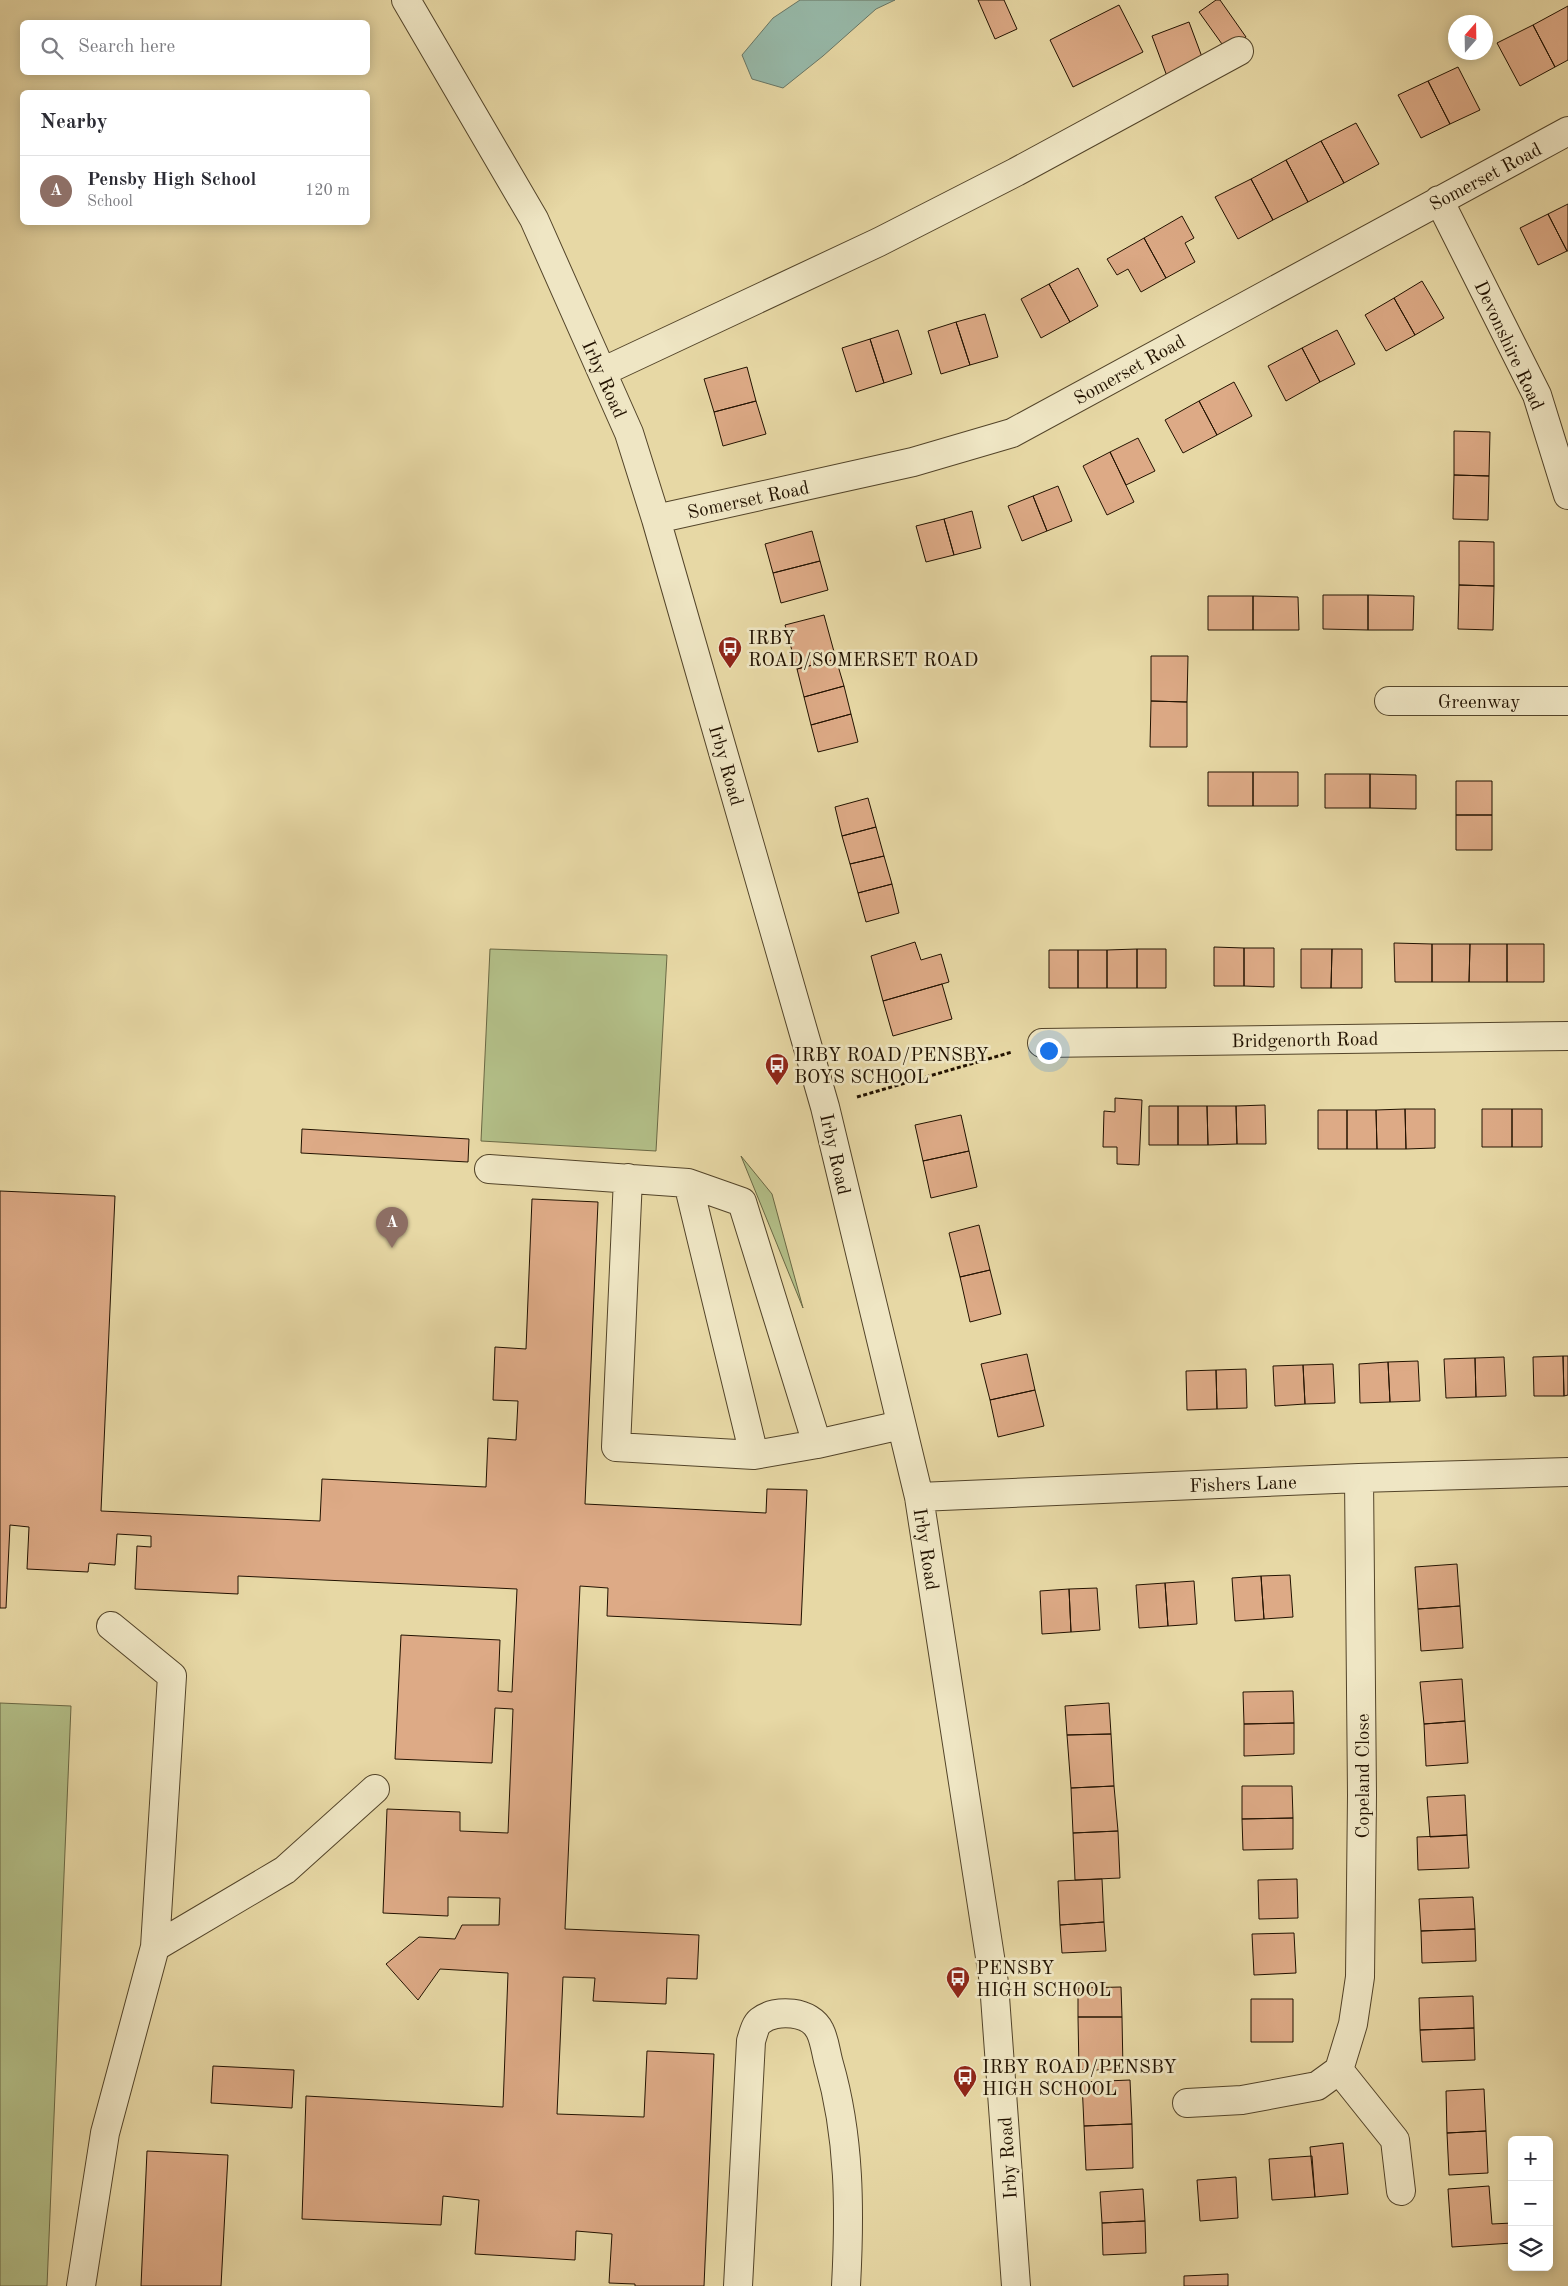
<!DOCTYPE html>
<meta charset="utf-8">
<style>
:root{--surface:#fff;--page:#f2f2f3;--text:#2b2b33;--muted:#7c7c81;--line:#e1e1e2;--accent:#111827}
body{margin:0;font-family:"Old Standard TT",serif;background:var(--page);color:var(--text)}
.controls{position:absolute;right:15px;bottom:15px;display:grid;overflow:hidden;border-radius:8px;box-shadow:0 2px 12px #0003}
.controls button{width:45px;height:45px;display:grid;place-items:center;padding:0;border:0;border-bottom:1px solid var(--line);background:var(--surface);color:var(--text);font:25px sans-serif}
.compass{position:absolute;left:1448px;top:15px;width:45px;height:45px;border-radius:50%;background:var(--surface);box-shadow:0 2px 12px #0003;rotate:20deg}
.you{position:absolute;left:1048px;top:1050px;width:18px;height:18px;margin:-12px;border:4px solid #fff;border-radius:50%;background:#1a73e8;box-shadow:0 0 0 8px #1a73e833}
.badge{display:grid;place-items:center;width:32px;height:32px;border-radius:50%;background:var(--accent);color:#fff;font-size:16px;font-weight:700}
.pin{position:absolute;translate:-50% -41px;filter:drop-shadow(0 1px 2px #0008)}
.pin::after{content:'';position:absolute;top:26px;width:18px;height:15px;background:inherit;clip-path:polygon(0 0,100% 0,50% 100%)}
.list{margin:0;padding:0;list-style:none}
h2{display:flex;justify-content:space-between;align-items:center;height:65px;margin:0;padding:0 20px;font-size:21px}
h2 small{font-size:16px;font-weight:400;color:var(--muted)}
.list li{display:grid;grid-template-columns:32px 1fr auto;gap:15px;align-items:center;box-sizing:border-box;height:70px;padding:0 20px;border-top:1px solid var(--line)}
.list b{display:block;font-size:19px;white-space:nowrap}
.list p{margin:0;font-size:16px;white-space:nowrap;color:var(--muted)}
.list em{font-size:16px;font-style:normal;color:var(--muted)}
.icon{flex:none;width:28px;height:28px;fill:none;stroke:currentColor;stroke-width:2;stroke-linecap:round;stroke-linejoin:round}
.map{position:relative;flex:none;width:1568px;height:2286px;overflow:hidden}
.search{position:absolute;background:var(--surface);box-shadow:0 2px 12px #0003;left:20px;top:20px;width:350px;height:55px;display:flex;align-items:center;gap:12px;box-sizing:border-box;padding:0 18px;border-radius:8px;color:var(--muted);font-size:19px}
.panel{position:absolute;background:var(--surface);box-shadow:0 2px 12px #0003;left:20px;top:90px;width:350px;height:135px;border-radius:8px}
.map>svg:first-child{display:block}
.green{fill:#b3bf88;stroke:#6a6844}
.water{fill:#97b9a9;stroke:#687665}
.building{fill:#ddaa86;stroke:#221200}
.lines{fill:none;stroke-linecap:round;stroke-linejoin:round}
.minor-casing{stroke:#534429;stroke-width:30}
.path{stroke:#221200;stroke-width:3;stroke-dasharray:4 2.5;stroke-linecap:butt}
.minor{stroke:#efe6c4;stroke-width:28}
.labels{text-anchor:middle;stroke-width:5;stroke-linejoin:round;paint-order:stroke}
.street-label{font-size:19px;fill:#221200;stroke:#efe6c4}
.poi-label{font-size:19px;fill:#221200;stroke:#efe6c4;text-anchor:start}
</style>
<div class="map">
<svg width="1568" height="2286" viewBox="0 0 1568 2286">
<rect width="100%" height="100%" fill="#e7d8a5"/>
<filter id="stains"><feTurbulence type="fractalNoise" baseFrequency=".004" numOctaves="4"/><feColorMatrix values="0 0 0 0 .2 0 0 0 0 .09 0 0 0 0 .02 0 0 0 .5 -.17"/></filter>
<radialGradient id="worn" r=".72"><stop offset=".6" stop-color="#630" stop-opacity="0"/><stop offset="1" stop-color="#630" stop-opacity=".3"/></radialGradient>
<path class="green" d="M490,949L667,955L656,1151L481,1141Z
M741,1156L772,1194L803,1308Z
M0,1703L71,1706L47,2286H0Z"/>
<path class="water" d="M800,0H895L876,9L823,56L783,88L752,79L742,55L773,18Z"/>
<path class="building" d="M978,0H1004L1017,29L995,39Z
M1216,0H1220L1246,37L1227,51L1199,12Z
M1119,5L1143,52L1073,87L1050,40Z
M1568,6V60L1555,67L1533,25Z
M1189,22L1205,65L1168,79L1152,36Z
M1533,25L1555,67L1520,86L1497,43Z
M1458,67L1480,110L1450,124L1428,81Z
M1428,81L1450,124L1421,138L1398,95Z
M1356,123L1379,164L1344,183L1321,141Z
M1321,141L1344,183L1308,202L1286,160Z
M1286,160L1308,202L1273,220L1251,179Z
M1251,179L1273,220L1238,239L1215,197Z
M1568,204V251H1567L1548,214Z
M1548,214L1567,251L1538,265L1520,228Z
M1182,216L1194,238L1185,243L1195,262L1166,278L1144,238Z
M1144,238L1166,278L1141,292L1128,269L1117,275L1107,259Z
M1078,268L1098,306L1070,322L1049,284Z
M1422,281L1444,318L1415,335L1394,298Z
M1049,284L1070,322L1041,338L1021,299Z
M1394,298L1415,335L1386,351L1365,315Z
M985,314L998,357L970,365L956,322Z
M956,322L970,365L941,374L928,331Z
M898,330L912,374L884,383L870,339Z
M1337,330L1355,364L1320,382L1302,348Z
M870,339L884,383L856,392L842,348Z
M1302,348L1320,382L1286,401L1268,366Z
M747,367L756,401L714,412L704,379Z
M1234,382L1252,416L1217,435L1199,401Z
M756,401L766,434L723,446L714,412Z
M1199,401L1217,435L1183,453L1165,420Z
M1454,431L1490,432L1489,476L1454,475Z
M1138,438L1155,471L1126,485L1110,452Z
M1110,452L1134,502L1107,515L1083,466Z
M1454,475L1489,476L1488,520L1453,519Z
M1058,486L1072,521L1047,531L1033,496Z
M1033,496L1047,531L1022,541L1008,506Z
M972,511L981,548L954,555L944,519Z
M944,519L954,555L926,562L916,526Z
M812,531L820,561L773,573L765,544Z
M1459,541L1494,542V586L1459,585Z
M820,561L828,590L781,603L773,573Z
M1459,585L1494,586L1493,630L1458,629Z
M1323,595H1368V630L1323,629Z
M1368,595L1414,596L1413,630H1368Z
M1208,596H1253V630H1208Z
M1253,596L1298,597L1299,630H1253Z
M824,615L836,659L797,669L785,625Z
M1151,656H1188L1187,702L1151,701Z
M836,659L844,686L804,697L797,669Z
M844,686L851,714L811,725L804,697Z
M1151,701L1187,702V747H1150Z
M851,714L858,742L818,752L811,725Z
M1208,772H1253V806H1208Z
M1253,772H1298V806H1253Z
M1325,774H1370V808H1325Z
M1370,774L1416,775V809L1370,808Z
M1456,781H1492V815H1456Z
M868,798L876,827L842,836L835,807Z
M1456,815H1492V850H1456Z
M876,827L884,856L850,864L842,836Z
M884,856L892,884L858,893L850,864Z
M892,884L899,913L866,922L858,893Z
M915,942L921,960L941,954L949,982L883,1001L871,956Z
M1394,943L1432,944V982H1395Z
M1432,944H1470L1469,982H1432Z
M1470,944H1507V982H1469Z
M1507,944H1544V982H1507Z
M1214,947L1244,948V986H1214Z
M1244,948H1274V987L1244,986Z
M1137,949V988H1107V950Z
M1137,949H1166V988H1137Z
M1301,949H1332L1331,988H1301Z
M1332,949H1362V988H1331Z
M1049,950H1078V988H1049Z
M1078,950H1107V988H1078Z
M942,984L952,1019L893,1036L883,1001Z
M1115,1098L1142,1100L1139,1165L1117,1164V1147H1103L1104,1111L1115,1112Z
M1265,1105L1266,1144H1237L1236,1106Z
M1149,1106H1178V1145H1149Z
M1178,1106H1207L1208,1145H1178Z
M1207,1106H1236L1237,1144L1208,1145Z
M1405,1109H1435V1148L1406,1149Z
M1405,1109L1406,1149H1377L1376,1110Z
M1482,1109H1512V1147H1482Z
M1512,1109H1542V1147H1512Z
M1318,1110H1347V1149H1318Z
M1347,1110H1376L1377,1149H1347Z
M961,1115L969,1151L923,1161L915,1125Z
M302,1129L469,1139L468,1162L301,1153Z
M969,1151L977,1187L931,1198L923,1161Z
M0,1191L115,1196L101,1511L320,1521L322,1479L486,1487L488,1438L516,1440L518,1401L493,1400L495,1347L526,1349L532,1199L598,1202L585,1504L766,1513L767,1489L807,1490L801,1625L607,1616L608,1588L580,1586L565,1929L699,1935L697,1979L667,1978L666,2004L593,2001L595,1978L563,1977L557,2114L644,2117L647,2051L714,2054L704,2286H635V2284L609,2283L612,2234L576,2231L575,2260L475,2254L479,2200L443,2196L441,2225L302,2219L306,2096L503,2107L508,1973L440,1969L418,2000L386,1964L419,1937L455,1939L462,1925H499L500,1898L448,1897V1916L383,1913L387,1809L460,1812V1831L508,1833L513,1709L495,1708L492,1763L395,1759L401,1635L500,1640L498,1691L512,1692L517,1589L238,1576V1594L135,1589L137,1546L151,1547V1536L117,1534L115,1565L89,1563L88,1572L27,1569L29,1527L10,1525L6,1608H0Z
M979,1225L990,1270L960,1277L949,1233Z
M990,1270L1001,1314L970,1322L960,1277Z
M1027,1354L1035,1390L990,1400L981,1364Z
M1563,1356L1564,1396H1534L1533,1357Z
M1563,1356H1568V1395L1564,1396Z
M1504,1357L1506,1396L1476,1397L1475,1358Z
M1475,1358L1476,1397L1446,1398L1444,1359Z
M1418,1361L1420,1401L1390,1402L1388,1362Z
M1388,1362L1390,1402L1360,1403L1359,1364Z
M1333,1364L1335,1403L1305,1404L1303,1365Z
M1303,1365L1305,1404L1275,1406L1273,1366Z
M1246,1369L1247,1408L1217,1409L1216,1370Z
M1216,1370L1217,1409L1187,1410L1186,1371Z
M1035,1390L1044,1426L998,1437L990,1400Z
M1457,1564L1460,1606L1418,1609L1415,1567Z
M1290,1575L1293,1617L1264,1619L1261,1576Z
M1261,1576L1264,1619L1235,1621L1232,1578Z
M1194,1581L1197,1624L1168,1626L1165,1583Z
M1165,1583L1168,1626L1139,1628L1136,1585Z
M1097,1588L1100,1630L1071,1632L1069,1589Z
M1069,1589L1071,1632L1042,1634L1040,1591Z
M1460,1606L1463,1648L1421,1651L1418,1609Z
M1462,1679L1465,1721L1424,1724L1420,1682Z
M1293,1691L1294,1723L1244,1724L1243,1692Z
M1109,1703L1111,1734L1067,1735L1065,1706Z
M1465,1721L1468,1763L1426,1766L1424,1724Z
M1294,1723V1754L1244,1756V1724Z
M1111,1734L1114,1786L1071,1788L1067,1735Z
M1114,1786L1118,1831L1073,1833L1071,1788Z
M1242,1786H1292L1293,1818L1242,1819Z
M1465,1795L1467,1835L1430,1837L1427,1797Z
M1293,1818V1849L1243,1850L1242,1819Z
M1118,1831L1120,1878L1075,1880L1073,1833Z
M1467,1835L1469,1868L1418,1870L1417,1837Z
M1102,1879L1104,1922L1060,1925L1058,1881Z
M1297,1879L1298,1918L1259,1919L1258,1880Z
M1473,1897L1475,1929L1421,1931L1419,1899Z
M1104,1922L1106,1951L1062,1953L1060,1925Z
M1475,1929L1476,1961L1422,1963L1421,1931Z
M1294,1933L1296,1973L1254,1975L1252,1934Z
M1121,1987L1122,2017H1078V1988Z
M1473,1996L1474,2028L1420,2030L1419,1998Z
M1251,1999H1293V2042H1251Z
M1078,2017H1122L1123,2070H1079Z
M1474,2028L1475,2060L1422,2062L1420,2030Z
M213,2066L294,2070L292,2108L211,2103Z
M1130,2080L1132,2124L1084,2126L1082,2082Z
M1484,2089L1486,2131L1447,2133L1446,2091Z
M1132,2124L1133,2168L1086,2170L1084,2126Z
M1486,2131L1488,2173L1449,2175L1447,2133Z
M1343,2143L1348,2194L1315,2197L1310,2147Z
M147,2151L228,2155L221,2286H141Z
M1312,2156L1315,2197L1272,2200L1269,2159Z
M1236,2177L1238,2218L1200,2221L1197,2180Z
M1489,2186L1492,2224L1512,2223V2243L1452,2247L1448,2189Z
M1143,2189L1145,2221L1102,2223L1100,2192Z
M1145,2221L1146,2253L1103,2255L1102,2223Z
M1228,2274V2286H1184V2276Z"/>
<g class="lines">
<g class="minor-casing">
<path id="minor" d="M406,0L534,219L629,433L656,519L825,1107L919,1497L994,1983L1016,2286
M1439,200L1537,395L1568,495
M602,372L879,242L1016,172L1239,51
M656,519L913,462L1012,433L1568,131
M1389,701H1568
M1042,1043L1568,1036
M489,1169L688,1183L742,1202L817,1444L901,1425
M628,1178L616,1447L754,1455L817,1444
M688,1183L754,1455
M1359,1478L1362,1795L1360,1977L1353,2024L1339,2070L1395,2140L1401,2191
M919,1497L1359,1478L1568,1472
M111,1626L172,1676L155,1947
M1187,2103L1242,2100L1317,2086L1339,2070
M81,2286L105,2133L155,1947L285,1870L375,1789
M738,2286L751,2041C753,2035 755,2025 760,2021C776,2008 811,2011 820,2031C825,2041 826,2054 829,2064C850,2137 850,2211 846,2286"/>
</g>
<path class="path" d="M857,1097L1012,1052"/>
<use href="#minor" class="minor"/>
</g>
<defs>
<g id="bus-pin" transform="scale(1.25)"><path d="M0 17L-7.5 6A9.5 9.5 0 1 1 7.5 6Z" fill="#8f2418" stroke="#efe6c4"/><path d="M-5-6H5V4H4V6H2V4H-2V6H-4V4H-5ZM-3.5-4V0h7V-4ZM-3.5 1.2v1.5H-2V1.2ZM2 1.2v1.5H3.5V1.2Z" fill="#fff"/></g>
</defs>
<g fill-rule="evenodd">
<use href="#bus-pin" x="730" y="648"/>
<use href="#bus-pin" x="777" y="1065"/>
<use href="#bus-pin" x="958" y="1978"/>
<use href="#bus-pin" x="965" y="2077"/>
</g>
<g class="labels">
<g class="street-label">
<text transform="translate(1485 176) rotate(-28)" y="7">Somerset Road</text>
<text transform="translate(1510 345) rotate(65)" y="7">Devonshire Road</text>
<text transform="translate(1129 369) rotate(-29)" y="7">Somerset Road</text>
<text transform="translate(605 379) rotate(66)" y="7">Irby Road</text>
<text transform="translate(748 499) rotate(-12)" y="7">Somerset Road</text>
<text x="1479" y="708">Greenway</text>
<text transform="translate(727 765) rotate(74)" y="7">Irby Road</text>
<text transform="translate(1305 1039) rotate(-1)" y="7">Bridgenorth Road</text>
<text transform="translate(836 1154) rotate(77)" y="7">Irby Road</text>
<text transform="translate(1243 1483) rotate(-2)" y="7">Fishers Lane</text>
<text transform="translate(927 1549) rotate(81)" y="7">Irby Road</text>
<text transform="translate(1362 1776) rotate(-90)" y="7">Copeland Close</text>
<text transform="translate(1007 2158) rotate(-94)" y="7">Irby Road</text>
</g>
<g class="poi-label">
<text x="748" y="644">IRBY<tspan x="748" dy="22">ROAD/SOMERSET ROAD</tspan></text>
<text x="794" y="1061">IRBY ROAD/PENSBY<tspan x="794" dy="22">BOYS SCHOOL</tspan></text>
<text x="976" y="1974">PENSBY<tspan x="976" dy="22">HIGH SCHOOL</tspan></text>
<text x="982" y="2073">IRBY ROAD/PENSBY<tspan x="982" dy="22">HIGH SCHOOL</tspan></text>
</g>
</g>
<rect width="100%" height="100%" filter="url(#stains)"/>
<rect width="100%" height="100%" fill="url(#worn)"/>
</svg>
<div class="controls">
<button>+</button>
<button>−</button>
<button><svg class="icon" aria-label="layers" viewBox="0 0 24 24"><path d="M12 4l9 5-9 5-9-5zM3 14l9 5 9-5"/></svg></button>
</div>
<svg class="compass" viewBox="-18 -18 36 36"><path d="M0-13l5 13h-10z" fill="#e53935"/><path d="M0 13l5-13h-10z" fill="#7c7c81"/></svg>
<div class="you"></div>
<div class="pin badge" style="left:392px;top:1248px;background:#8d6e63">A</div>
<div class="search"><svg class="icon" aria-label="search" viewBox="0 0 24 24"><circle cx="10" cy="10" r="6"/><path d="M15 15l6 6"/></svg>Search here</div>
<section class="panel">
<h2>Nearby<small></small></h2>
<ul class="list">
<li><span class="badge" style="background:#8d6e63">A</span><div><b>Pensby High School</b><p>School</p></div><em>120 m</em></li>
</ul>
</section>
</div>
